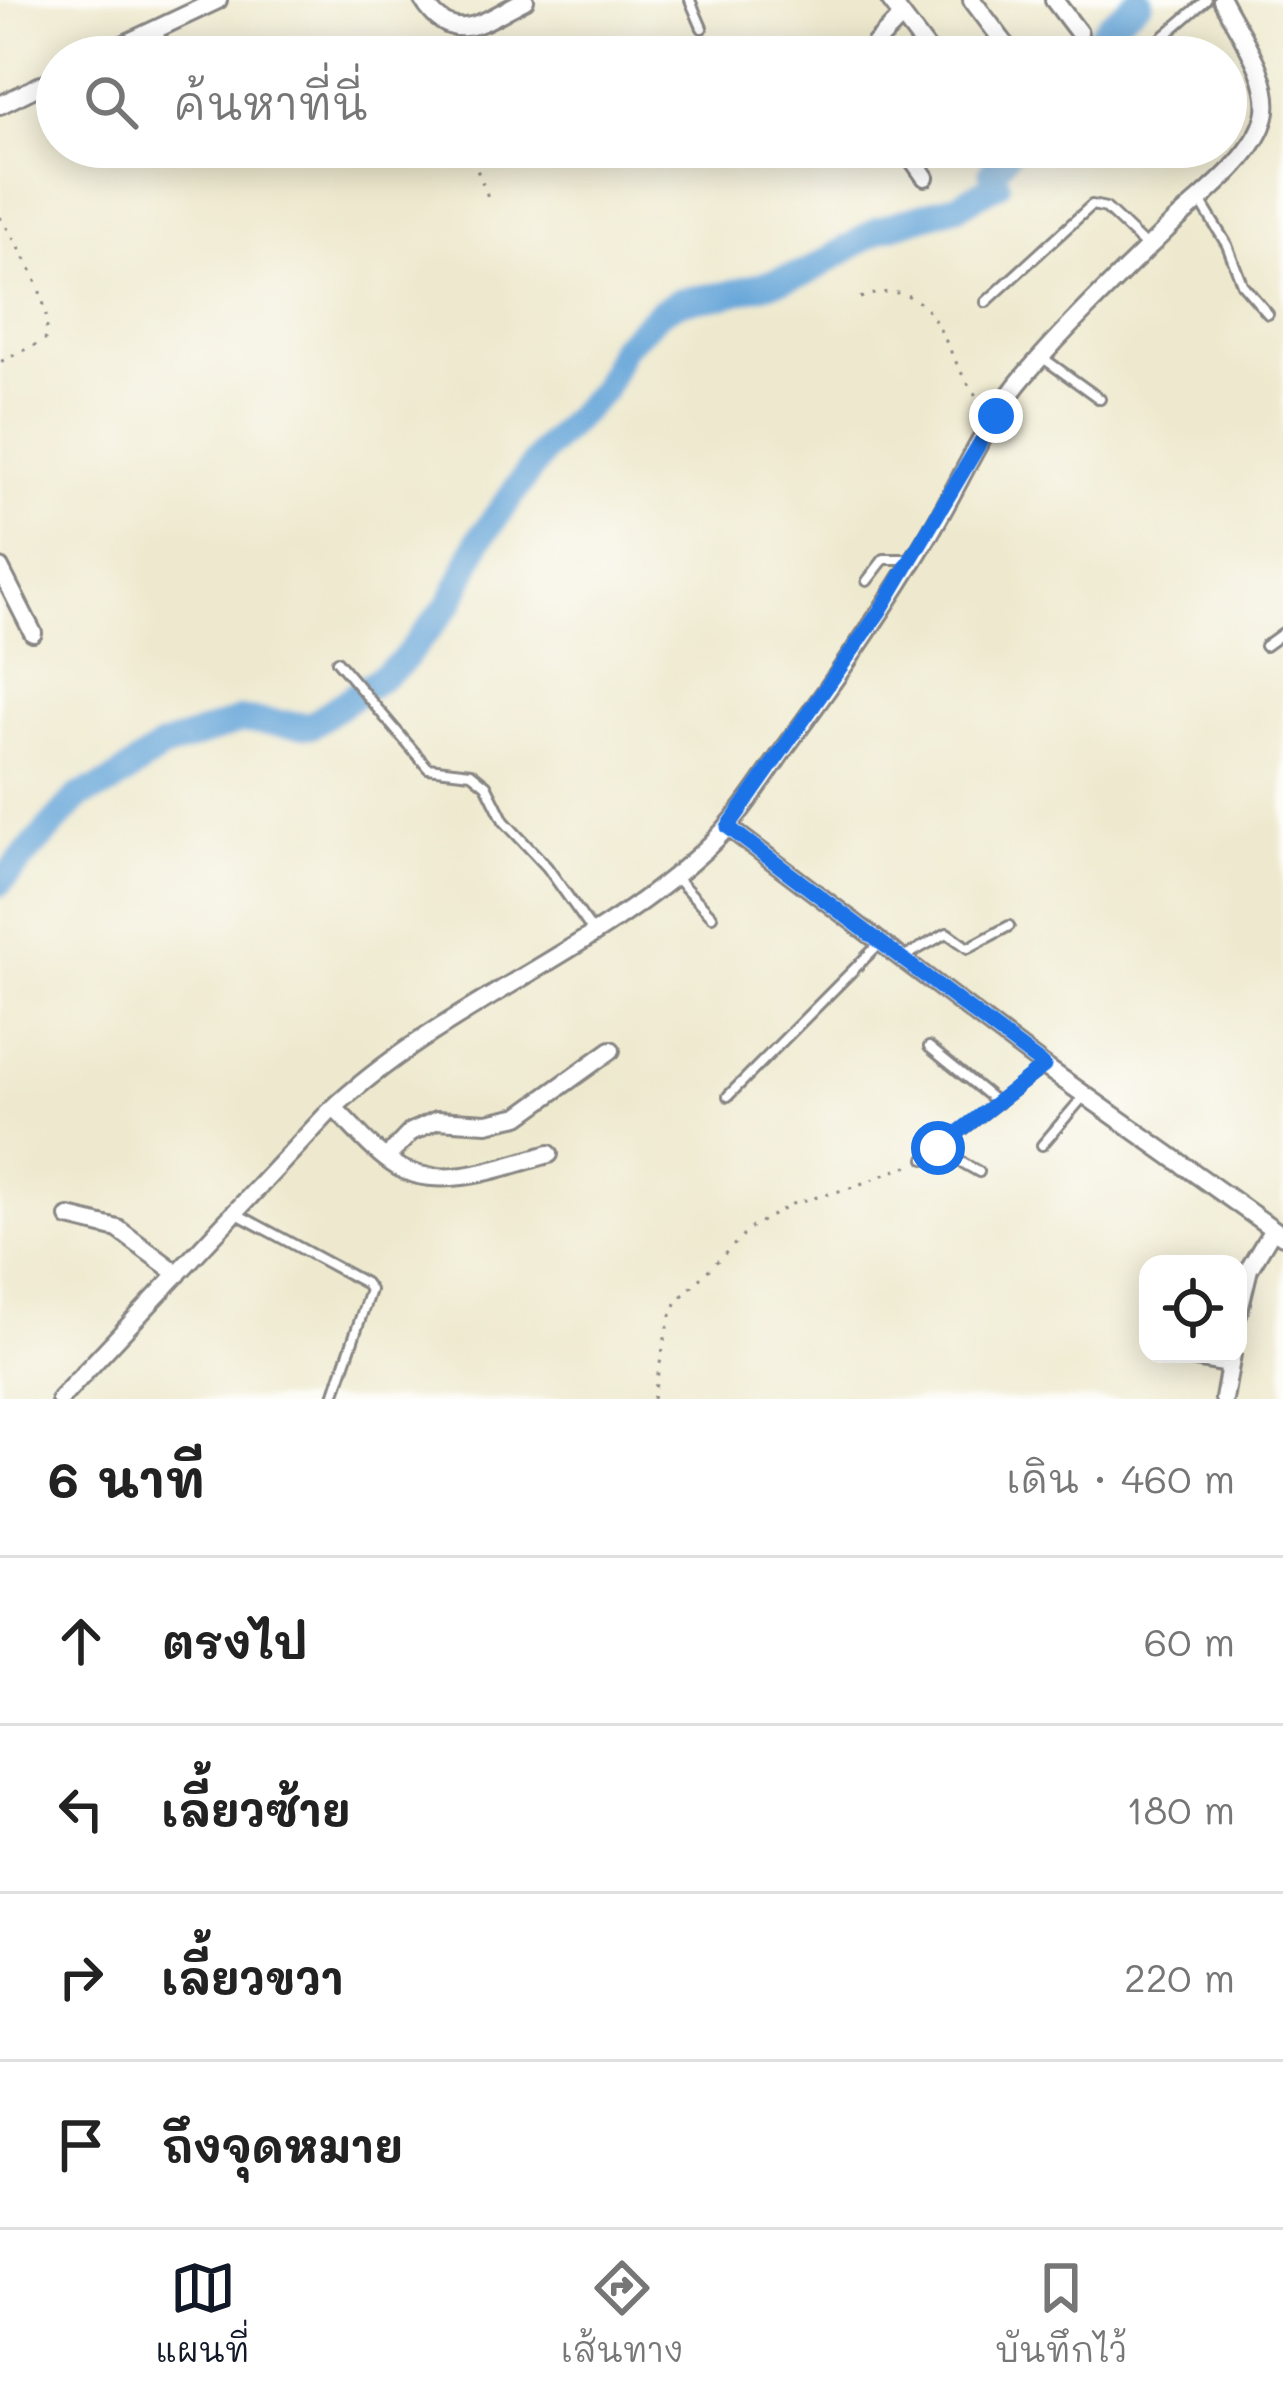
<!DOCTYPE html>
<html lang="th">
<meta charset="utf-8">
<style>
:root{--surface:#fff;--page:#f2f2f2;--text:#222;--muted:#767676;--line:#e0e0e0;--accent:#111827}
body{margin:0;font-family:Mali,"Playpen Sans Thai",sans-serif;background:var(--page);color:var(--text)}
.controls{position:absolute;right:36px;bottom:36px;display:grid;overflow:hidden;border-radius:24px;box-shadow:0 6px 30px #0003}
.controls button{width:108px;height:108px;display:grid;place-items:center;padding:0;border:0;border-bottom:3px solid var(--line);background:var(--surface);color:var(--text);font:60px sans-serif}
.stop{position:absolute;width:36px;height:36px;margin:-27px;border:9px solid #1a73e8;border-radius:50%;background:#fff}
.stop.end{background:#1a73e8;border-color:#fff;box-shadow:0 3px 12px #0008}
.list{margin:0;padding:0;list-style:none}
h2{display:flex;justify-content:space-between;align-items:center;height:156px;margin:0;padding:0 48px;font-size:51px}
h2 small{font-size:39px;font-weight:400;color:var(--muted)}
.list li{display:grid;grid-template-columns:78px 1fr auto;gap:36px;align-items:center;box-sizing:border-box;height:168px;padding:0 48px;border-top:3px solid var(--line)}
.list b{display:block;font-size:45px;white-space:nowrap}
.list em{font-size:39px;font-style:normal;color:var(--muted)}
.icon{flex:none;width:66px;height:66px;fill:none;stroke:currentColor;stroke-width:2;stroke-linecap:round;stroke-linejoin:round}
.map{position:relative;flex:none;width:1283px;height:1399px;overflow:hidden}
.search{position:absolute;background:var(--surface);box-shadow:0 6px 30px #0003;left:36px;right:36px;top:36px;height:132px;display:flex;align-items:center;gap:30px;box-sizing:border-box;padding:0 42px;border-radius:66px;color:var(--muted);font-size:45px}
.sheet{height:828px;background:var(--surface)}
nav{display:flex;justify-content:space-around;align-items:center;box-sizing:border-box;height:168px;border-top:3px solid var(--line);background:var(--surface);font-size:33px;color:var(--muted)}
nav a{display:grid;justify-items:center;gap:6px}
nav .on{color:var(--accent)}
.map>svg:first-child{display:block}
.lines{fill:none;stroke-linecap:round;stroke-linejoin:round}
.river{stroke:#66a6d9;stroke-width:27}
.service-casing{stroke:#888684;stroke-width:14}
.minor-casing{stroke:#888684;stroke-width:22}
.path{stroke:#888684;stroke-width:3;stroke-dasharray:3 9;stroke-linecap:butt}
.service{stroke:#fff;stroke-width:8}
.minor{stroke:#fff;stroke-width:16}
.route{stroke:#1a73e8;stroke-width:15}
</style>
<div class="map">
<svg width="1283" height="1399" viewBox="0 0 1283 1399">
<rect width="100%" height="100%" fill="#fdfcf7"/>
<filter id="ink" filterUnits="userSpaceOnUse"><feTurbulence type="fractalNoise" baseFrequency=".00833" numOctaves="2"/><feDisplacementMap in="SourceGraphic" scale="24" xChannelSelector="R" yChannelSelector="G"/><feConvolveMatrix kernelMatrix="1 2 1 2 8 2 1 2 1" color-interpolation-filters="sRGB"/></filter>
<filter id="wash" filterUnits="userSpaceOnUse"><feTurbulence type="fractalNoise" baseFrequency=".004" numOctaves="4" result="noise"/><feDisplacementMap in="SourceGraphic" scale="48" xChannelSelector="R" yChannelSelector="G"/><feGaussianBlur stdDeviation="2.7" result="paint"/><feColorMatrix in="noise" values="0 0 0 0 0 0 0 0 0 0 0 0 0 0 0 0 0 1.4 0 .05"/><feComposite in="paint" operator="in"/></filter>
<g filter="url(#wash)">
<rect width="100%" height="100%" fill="#eee9ce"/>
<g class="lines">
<path class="river" d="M1083,57L1109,25L1140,0
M0,883L79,796L110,784L161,748L241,720L310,726L400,664L451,602L479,540L545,449L603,390L622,347L660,312L680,301L724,295L806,273L880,229L959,205L997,184L992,172L1012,147"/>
</g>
</g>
<g filter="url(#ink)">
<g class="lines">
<g class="service-casing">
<path id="service" d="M690,0L702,28
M157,31L169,57
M1162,38L1206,0
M1199,199L1227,245L1242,284L1268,314
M986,302L1092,205L1106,208L1147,247
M1043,358L1100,399
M867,581L884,559H912
M1265,646L1283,633
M337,661L428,768L471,773L486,785L504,821L547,867L594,933
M676,878L712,916
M902,958L947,933L968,948L1009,926
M929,1047L998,1103
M728,1096L879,944
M1042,1145L1084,1096
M938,1149L979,1172
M925,1159L1043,1067
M237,1214L365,1283L370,1290L333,1399
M1152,1354L1228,1368"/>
</g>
<g class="minor-casing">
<path id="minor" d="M423,0C454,50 485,20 525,0
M890,0L933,57
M972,0L1015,57
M1054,0L1079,33
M97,57L218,0
M881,57L875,44L902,16
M0,105L57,77
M904,147L925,177
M0,568L33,633
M728,827L1044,1066L1283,1236
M334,1108C354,1127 374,1153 398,1167C441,1192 506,1166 549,1154
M387,1157L411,1132L437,1120L487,1123L519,1116L611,1050
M69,1217L118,1229L178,1274
M1238,1315L1249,1269L1273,1229
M60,1399L329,1112C441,1006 594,954 707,848C738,819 761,782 785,748C835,680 884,610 927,538C960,484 984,423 1025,375C1069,324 1117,278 1164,232C1195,201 1254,160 1265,117C1274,80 1238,32 1222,0
M1224,1399L1232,1354"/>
</g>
<path class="path" d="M448,42L453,57
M474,147L476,167L488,197
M0,217C20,247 55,304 45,340L0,362
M860,298C943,269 939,358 982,402
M653,1399L668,1323L677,1301L752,1227L792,1204L850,1188L912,1164"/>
<use href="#service" class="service"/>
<use href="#minor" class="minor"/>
</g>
</g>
<g class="lines" filter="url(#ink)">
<path class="route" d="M938,1148L1044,1066L728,827L880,611L996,416"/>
</g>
</svg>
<div class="controls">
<button><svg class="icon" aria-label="locate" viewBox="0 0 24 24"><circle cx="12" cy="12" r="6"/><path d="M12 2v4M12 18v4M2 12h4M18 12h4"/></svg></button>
</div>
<div class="stop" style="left:938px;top:1148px"></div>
<div class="stop end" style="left:996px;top:416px"></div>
<div class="search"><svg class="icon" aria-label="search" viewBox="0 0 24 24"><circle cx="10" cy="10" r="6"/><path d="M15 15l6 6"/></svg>ค้นหาที่นี่</div>
</div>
<section class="sheet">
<h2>6 นาที<small>เดิน · 460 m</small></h2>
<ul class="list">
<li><svg class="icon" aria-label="ahead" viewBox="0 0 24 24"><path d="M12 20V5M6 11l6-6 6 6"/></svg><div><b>ตรงไป</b></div><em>60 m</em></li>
<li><svg class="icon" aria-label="left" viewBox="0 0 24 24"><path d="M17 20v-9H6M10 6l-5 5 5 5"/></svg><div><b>เลี้ยวซ้าย</b></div><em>180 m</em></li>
<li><svg class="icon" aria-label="right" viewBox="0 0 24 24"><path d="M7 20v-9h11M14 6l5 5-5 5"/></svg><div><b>เลี้ยวขวา</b></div><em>220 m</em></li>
<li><svg class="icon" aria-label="arrive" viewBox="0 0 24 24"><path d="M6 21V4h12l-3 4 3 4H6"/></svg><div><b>ถึงจุดหมาย</b></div></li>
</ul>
</section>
<nav>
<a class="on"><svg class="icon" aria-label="map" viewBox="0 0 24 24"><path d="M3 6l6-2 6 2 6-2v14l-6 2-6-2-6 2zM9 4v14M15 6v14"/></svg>แผนที่</a>
<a><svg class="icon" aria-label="directions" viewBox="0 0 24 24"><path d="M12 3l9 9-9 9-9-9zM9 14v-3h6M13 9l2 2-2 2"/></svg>เส้นทาง</a>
<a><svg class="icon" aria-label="saved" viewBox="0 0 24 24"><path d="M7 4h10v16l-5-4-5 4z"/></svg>บันทึกไว้</a>
</nav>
